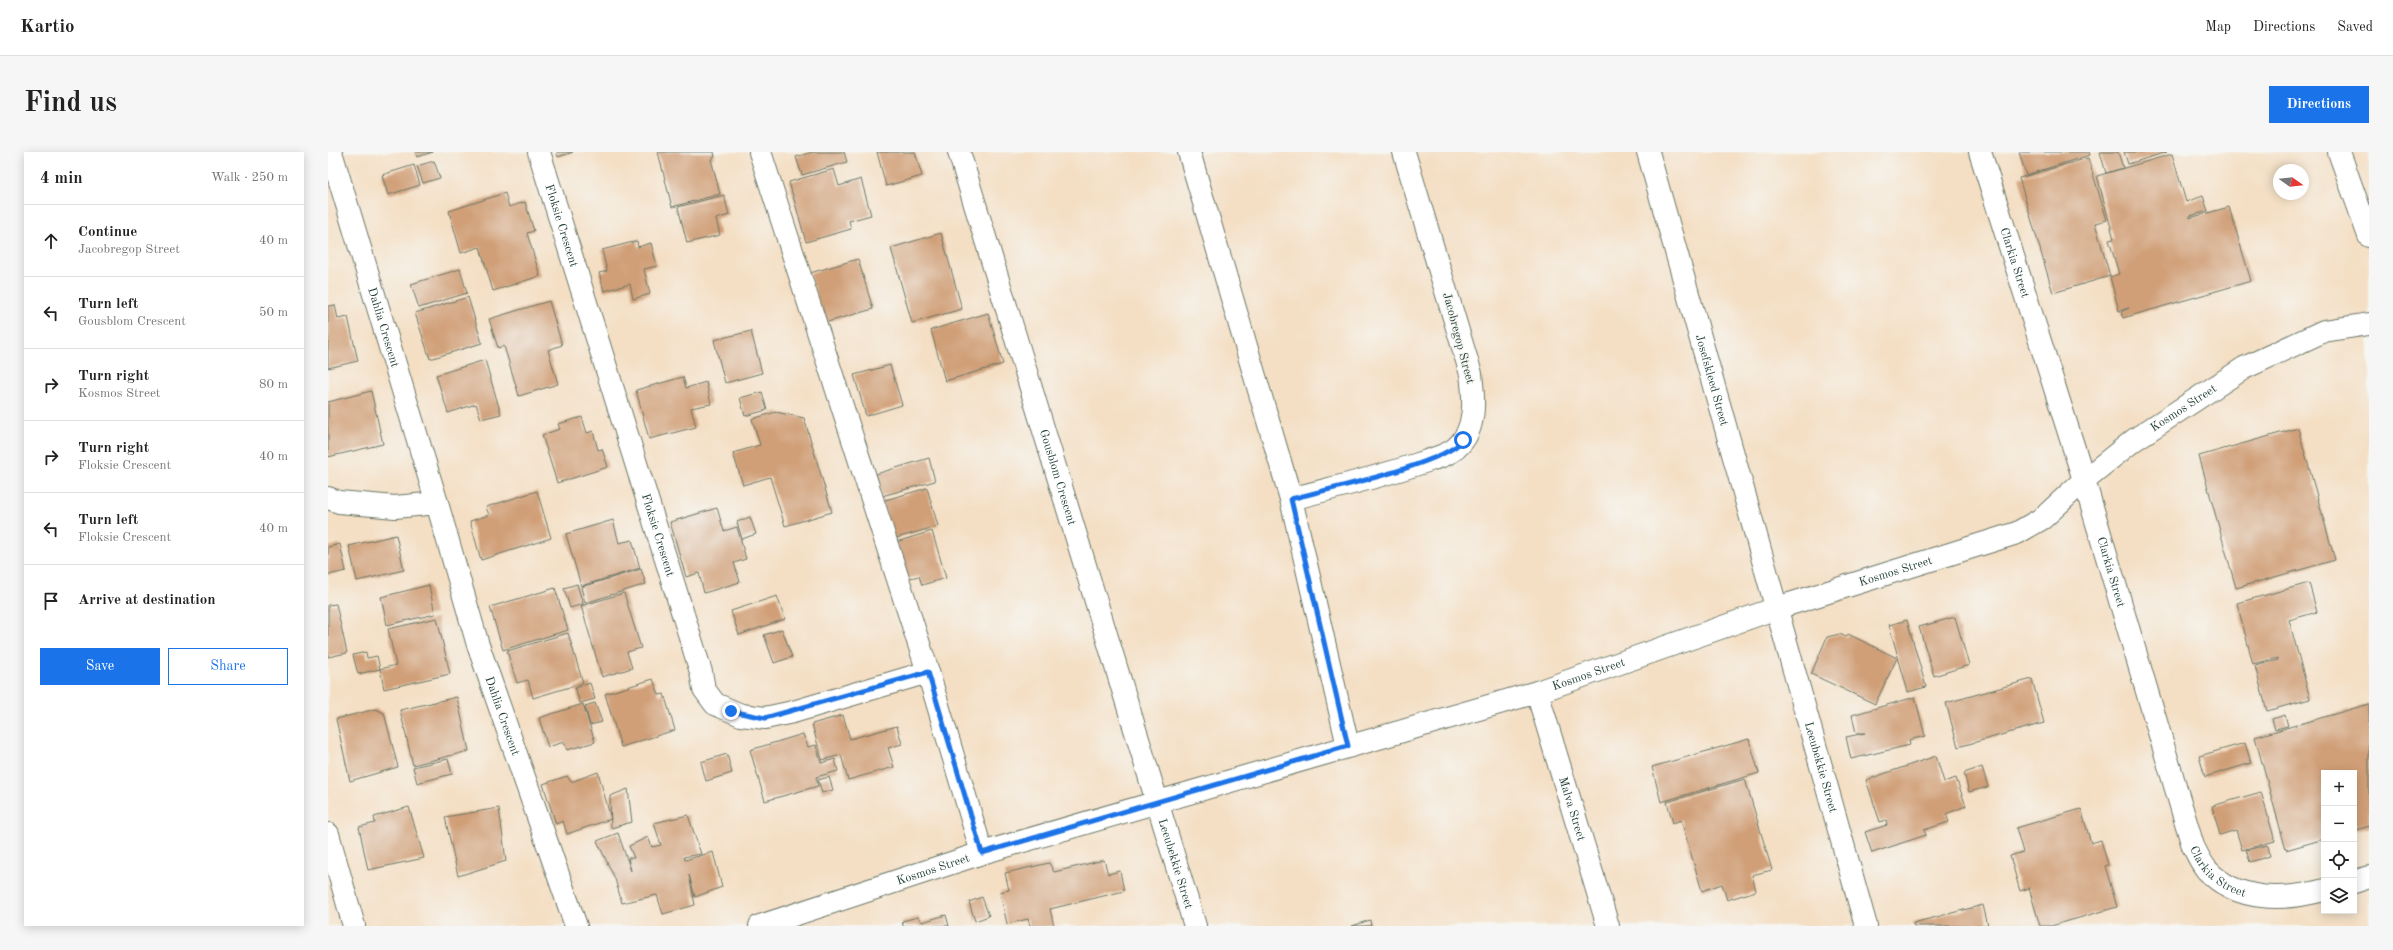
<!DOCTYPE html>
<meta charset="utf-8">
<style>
:root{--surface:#fff;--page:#f6f6f6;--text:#222;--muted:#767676;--line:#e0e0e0;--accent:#1a73e8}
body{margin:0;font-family:"Old Standard TT",serif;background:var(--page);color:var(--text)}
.controls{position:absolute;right:12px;bottom:12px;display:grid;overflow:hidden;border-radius:0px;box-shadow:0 2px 10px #0003}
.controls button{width:36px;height:36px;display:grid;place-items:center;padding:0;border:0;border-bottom:1px solid var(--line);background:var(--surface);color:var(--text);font:20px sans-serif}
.compass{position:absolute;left:1945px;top:12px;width:36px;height:36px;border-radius:50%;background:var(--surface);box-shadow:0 2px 10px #0003;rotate:104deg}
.stop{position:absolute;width:12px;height:12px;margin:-9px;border:3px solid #1a73e8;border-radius:50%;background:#fff}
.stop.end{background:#1a73e8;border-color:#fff;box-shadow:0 1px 4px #0008}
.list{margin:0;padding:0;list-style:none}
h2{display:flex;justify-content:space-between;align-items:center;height:52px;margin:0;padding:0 16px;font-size:17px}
h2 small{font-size:13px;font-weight:400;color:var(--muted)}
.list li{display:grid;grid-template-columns:26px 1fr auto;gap:12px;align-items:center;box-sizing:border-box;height:72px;padding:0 16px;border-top:1px solid var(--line)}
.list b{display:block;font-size:15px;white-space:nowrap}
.list p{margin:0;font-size:13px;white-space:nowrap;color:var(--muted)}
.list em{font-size:13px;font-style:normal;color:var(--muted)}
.actions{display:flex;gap:8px;padding:12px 16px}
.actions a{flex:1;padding:9px 0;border:1px solid var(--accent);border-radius:0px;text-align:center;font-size:14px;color:var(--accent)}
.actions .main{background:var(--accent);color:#fff}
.icon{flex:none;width:22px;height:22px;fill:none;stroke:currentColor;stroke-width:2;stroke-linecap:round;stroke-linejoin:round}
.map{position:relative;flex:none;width:2041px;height:774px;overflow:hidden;border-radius:0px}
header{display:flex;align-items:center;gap:24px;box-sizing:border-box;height:56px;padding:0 20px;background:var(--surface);border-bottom:1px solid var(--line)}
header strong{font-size:19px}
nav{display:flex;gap:22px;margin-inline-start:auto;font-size:14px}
.intro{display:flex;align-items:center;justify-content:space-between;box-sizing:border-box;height:96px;padding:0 24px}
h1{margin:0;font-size:28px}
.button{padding:10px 18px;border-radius:0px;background:var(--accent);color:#fff;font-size:14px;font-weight:700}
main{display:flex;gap:24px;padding:0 24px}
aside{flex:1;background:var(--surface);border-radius:0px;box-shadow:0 2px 10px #0003}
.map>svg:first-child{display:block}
.building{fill:#d09f77}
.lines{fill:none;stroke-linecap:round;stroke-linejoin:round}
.minor-casing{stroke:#6a7666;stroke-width:24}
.minor{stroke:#fff;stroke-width:22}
.route{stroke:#1a73e8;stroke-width:5}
.labels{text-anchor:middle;stroke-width:3;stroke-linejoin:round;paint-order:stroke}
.street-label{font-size:12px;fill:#1f3d34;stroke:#f6f6f2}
</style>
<header>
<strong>Kartio</strong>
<nav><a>Map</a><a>Directions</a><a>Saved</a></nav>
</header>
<div class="intro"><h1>Find us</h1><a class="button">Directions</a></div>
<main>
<aside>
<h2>4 min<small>Walk · 250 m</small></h2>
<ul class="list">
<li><svg class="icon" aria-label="ahead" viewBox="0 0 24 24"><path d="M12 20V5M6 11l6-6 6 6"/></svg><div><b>Continue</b><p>Jacobregop Street</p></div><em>40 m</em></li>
<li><svg class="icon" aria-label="left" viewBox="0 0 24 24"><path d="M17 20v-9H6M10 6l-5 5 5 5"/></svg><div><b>Turn left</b><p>Gousblom Crescent</p></div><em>50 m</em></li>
<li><svg class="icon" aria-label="right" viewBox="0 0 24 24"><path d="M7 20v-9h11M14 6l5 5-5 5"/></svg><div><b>Turn right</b><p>Kosmos Street</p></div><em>80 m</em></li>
<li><svg class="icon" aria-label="right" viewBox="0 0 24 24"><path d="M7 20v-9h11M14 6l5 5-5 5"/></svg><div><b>Turn right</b><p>Floksie Crescent</p></div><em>40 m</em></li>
<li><svg class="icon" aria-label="left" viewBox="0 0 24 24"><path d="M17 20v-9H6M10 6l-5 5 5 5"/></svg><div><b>Turn left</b><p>Floksie Crescent</p></div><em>40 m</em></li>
<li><svg class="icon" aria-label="arrive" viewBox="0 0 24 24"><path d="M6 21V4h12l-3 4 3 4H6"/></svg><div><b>Arrive at destination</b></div></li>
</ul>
<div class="actions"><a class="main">Save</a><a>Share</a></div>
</aside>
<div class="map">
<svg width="2041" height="774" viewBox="0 0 2041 774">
<rect width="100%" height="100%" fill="#f6f6f2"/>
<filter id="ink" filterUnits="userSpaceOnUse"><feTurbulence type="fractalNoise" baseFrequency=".025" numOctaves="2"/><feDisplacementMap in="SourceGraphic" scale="8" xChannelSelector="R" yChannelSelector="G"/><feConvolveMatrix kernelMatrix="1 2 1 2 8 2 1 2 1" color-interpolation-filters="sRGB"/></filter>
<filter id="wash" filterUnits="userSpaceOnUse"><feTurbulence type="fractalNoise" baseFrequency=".012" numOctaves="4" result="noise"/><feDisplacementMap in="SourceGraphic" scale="16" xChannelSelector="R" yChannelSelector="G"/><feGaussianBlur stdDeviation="0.9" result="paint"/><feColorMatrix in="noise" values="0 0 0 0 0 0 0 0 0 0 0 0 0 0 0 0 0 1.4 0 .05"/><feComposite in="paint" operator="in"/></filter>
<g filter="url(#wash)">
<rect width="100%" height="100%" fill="#f4dfc4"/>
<g id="blocks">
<path class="building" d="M87,0H105L89,5Z
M229,0H245L230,5Z
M330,0H386L387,5L383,7L392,42L344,55Z
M484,0H516L519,10L474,23L468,5Z
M549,0H587L594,24L558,34Z
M1691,0H1761L1762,3L1698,23Z
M1772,0H1790L1795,16L1778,21Z
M1796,0H1839L1800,12Z
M1844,2L1858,50L1875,44L1880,59L1862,64V66L1901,55L1923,129L1795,166L1793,160L1801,156L1791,159L1782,125L1791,122L1781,88L1786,87L1769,24Z
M1760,6L1779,68L1767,71L1782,124L1725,141L1691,26Z
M106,9L112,26L95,31L89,14Z
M86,13L92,33L60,43L54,23Z
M506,17L511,34L533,27L543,63L521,69L523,77L478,90L461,30Z
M177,41L181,55L197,50L206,79L199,81L212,124L165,139L152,95L133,101L121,59Z
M396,43L401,63L388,67L392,83L359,91L350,55Z
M613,81L634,157L584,171L563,96Z
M309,89L310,95L323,91L329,114L316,117L322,142L305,147L302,132L276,139L271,121L279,119L274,98Z
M530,107L545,157L496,171L482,121Z
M132,117L139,141L91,156L83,132Z
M140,145L154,191L102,207L87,161Z
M221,149L234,193L220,198L230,232L191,244L176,194L170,196L161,167Z
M7,153L10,167L20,165L30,209L0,216V154Z
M660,161L675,212L617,229L603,178Z
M423,179L434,221L397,231L386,188Z
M157,208L173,262L153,267L148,252L120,261L108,223Z
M562,213L574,253L538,264L526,223Z
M355,225L358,236L378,230L383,252L363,256L368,275L321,287L308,238Z
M43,239L55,292L0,305V250Z
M434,240L439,258L417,264L412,246Z
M448,260L476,266L504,360L457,374L442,325L415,333L405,301L432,293L424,267Z
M254,265L259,281L265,279L270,298L274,297L280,315L229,331L214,283L232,277L230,272Z
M1970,276L2007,408L1908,436L1871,304Z
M601,306L607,329L554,344L548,322Z
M599,336L610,374L565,387L554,349Z
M209,339L223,386L153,408L142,369L161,363L158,355Z
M389,356L396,379L409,375L418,407L406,411L412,430L376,441L371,421L358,425L342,370Z
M422,365L428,382L414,387L409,370Z
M285,368L291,391L304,388L312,416L253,434L238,382Z
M604,379L618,426L594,433L591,424L578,427L568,390Z
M68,383L76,418L29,429L21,394Z
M12,392L18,419L0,423V395Z
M313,417L318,432L257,451L253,435Z
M1981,431L1989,460L1961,468L1982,547L1939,559L1927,514L1950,508V506L1925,512L1909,451Z
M249,432L255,452L242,456L236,436Z
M101,433L107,462L59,473L53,445Z
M227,436L240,478L175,498L162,455Z
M296,441L313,496L299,500L304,516L274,525L253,454Z
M449,444L457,467L411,483L403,459Z
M8,452L19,501L0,505V453Z
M1627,465L1641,513L1606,524L1591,475Z
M109,466L122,522L56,537L52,517L68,513L60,477Z
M1579,468L1598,535L1580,540L1561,473Z
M454,477L464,505L446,511L436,483Z
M240,481L255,531L205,546L200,528L189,531L179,499Z
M1512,482L1518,485L1520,482L1569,506L1547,552L1483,522L1499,485Z
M38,500L39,506L49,504L52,517L30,522L25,503Z
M325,527L331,543L336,542L347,578L293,595L277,542Z
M1704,527L1716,571L1630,595L1618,551Z
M262,531L267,547L252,551L247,536Z
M129,545L141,599L85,613L72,558Z
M1587,545L1597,584L1581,588L1582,593L1523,607L1518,585L1537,581H1528L1524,563Z
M267,551L274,570L262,573L257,554Z
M255,552L267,590L239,598L236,590L220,595L211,566Z
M2041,552V674L2026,679V621H1996V687L1958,698L1927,585Z
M48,557L56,561L70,615L22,629L8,567Z
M515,563L522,587L569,574L574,592L560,596L566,615L520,628L513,603L494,608L484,572Z
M1957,563L1960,574L1947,577L1944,567Z
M475,582L480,595L488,593L493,611L507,607L510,619L488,625L490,634L437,649L422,598Z
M1421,587L1431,621L1333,650L1324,615Z
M1917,591L1923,611L1877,625L1871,604Z
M399,602L404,621L378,629L373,610Z
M1608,604L1616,630L1628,626L1638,654L1618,662L1621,670L1596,678L1598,683L1544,701L1537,680L1559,673L1558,668L1552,670L1538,628Z
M120,607L124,622L89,631L85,615Z
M1654,615L1660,635L1641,640L1636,621Z
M270,620L283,667L239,682L235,669L228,672L215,632L239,624L243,630Z
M501,625L505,638L494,641L490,628Z
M1417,627L1444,718L1424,723L1428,739L1399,748L1394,732L1374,739L1353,668L1345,671L1339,650Z
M300,637L304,670L283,676L282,644Z
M1933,640L1947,689L1914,698L1908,678L1892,683L1884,654Z
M81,655L96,706L40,718L31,675L47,671L46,665Z
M171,656L178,709L130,724L117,665Z
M1753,657L1763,691L1773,688L1780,713L1777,714L1789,755L1723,774H1712L1701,736L1692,739L1682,704L1695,700L1688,676Z
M360,663L373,702L356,705L357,708L385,700L394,735L367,745L361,723L367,753L335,762L329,743L294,751L287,727L269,689L290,681L303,719L300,706H306L301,694L320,685L324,695L333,693L326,671Z
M1940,693L1942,704L1922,710L1918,698Z
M776,708L780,722L792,719L796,739L722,757L726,774H702L700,767L679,772L672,740L681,738L677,721L721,711L726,720Z
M654,745L661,764L647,769L641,750Z
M1655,753L1660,774H1586L1585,771Z
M618,763L621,774H575L574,769L590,765L594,770Z
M1042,768L1043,774H1024Z"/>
</g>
</g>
<g filter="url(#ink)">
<use href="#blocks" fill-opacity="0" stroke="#6a7666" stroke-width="1"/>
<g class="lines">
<g class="minor-casing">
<g id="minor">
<path id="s1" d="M3,0L109,351"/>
<path id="s2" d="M211,0L373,520L376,537L387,552L413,563L437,566L465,560L600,520"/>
<path d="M432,0L600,520L654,701"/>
<path id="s3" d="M631,0L867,774"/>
<path d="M861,0L963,347L1020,594"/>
<path id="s4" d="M1320,0L1538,774"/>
<path id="s5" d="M1652,0L1756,328L1865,694C1869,702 1873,711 1879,718C1909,750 1956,749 1996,738"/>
<path d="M2011,0L2041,84"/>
<path id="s6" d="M0,346L11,350L67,355L109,351L150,493L248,774"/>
<path d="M963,347C1008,335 1052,325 1096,310C1107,306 1121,303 1129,295C1149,277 1146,246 1143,222L1076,0"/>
<path id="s7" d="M1209,540L1280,774"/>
<path d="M0,682L26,774"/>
<path d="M2026,730L2041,725"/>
<path id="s8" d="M432,774L654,701L1209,540L1449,456L1689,381L1715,366L1756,328L1806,288L1916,216L1996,179L2041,172"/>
</g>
</g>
<use href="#minor" class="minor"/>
</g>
</g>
<g class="lines" filter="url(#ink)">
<path class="route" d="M403,559L437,566L600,520L654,701L1020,594L963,347C999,337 1115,313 1135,288"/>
</g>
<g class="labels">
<g class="street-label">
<text dy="4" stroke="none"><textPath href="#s2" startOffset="77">Floksie Crescent</textPath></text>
<text dy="4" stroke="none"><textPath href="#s5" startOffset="116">Clarkia Street</textPath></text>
<text dy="4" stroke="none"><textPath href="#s1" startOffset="183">Dahlia Crescent</textPath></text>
<text transform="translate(1131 186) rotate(75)" y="4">Jacobregop Street</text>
<text dy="4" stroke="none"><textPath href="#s4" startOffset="237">Josefskleed Street</textPath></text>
<text dy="4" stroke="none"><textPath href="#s8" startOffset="1526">Kosmos Street</textPath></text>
<text dy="4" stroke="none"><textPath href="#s3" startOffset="340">Gousblom Crescent</textPath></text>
<text dy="4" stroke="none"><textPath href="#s2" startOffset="401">Floksie Crescent</textPath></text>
<text dy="4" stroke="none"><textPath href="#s8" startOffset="1190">Kosmos Street</textPath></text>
<text dy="4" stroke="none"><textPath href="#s5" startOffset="440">Clarkia Street</textPath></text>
<text dy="4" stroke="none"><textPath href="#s8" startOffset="866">Kosmos Street</textPath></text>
<text dy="4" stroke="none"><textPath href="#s6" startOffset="333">Dahlia Crescent</textPath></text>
<text dy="4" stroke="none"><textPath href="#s4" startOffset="639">Leeubekkie Street</textPath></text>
<text dy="4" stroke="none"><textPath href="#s7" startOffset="122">Malva Street</textPath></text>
<text dy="4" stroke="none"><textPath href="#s3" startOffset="744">Leeubekkie Street</textPath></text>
<text dy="4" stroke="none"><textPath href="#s5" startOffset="763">Clarkia Street</textPath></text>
<text dy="4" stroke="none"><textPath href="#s8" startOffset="182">Kosmos Street</textPath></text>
</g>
</g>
</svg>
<div class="controls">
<button>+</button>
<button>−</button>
<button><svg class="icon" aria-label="locate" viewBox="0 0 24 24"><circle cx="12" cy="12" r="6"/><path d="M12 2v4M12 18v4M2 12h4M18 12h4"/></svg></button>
<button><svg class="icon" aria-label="layers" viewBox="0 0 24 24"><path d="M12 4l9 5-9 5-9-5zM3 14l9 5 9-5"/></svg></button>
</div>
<svg class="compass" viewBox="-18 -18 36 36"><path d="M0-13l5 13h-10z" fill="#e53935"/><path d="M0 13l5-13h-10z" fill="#767676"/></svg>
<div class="stop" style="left:1135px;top:288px"></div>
<div class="stop end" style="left:403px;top:559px"></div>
</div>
</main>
